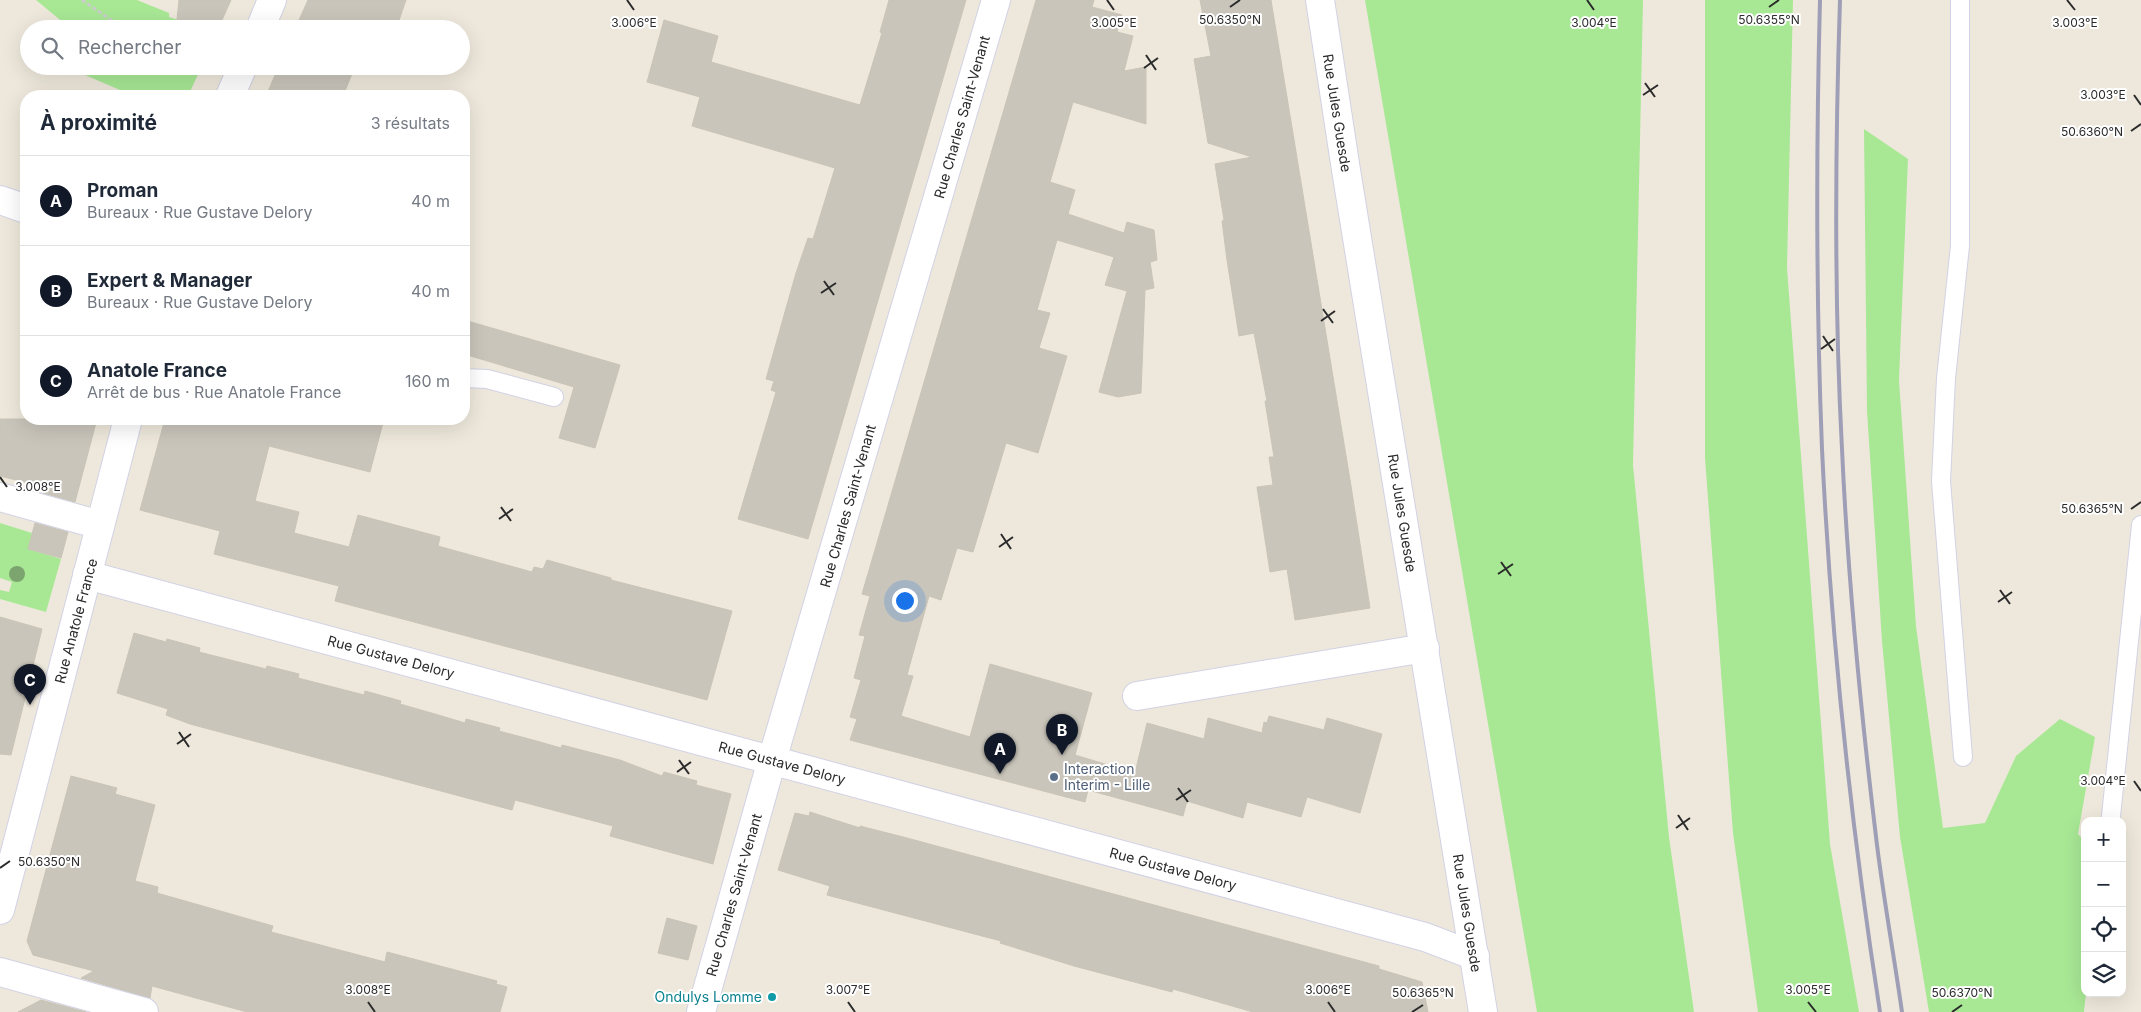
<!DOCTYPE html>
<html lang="fr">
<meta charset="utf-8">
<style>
:root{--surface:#fff;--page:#f2f2f3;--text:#1f2937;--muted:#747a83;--line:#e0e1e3;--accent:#111827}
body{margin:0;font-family:Inter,sans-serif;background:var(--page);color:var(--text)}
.controls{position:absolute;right:15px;bottom:15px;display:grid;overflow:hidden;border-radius:10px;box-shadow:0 5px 20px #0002}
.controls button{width:45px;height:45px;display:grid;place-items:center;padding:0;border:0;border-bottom:1px solid var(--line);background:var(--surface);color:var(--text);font:25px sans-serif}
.you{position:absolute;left:904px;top:600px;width:18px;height:18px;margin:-12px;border:4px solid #fff;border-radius:50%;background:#1a73e8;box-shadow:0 0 0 8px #1a73e833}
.badge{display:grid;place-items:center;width:32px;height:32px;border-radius:50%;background:var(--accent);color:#fff;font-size:16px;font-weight:700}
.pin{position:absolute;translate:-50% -41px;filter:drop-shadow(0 1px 2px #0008)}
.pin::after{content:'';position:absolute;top:26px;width:18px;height:15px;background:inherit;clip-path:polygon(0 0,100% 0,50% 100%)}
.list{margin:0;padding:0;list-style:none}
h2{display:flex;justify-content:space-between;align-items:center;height:65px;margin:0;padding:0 20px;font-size:21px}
h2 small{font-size:16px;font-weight:400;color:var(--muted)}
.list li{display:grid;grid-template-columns:32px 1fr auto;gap:15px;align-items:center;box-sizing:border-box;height:90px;padding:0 20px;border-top:1px solid var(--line)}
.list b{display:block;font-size:19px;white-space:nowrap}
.list p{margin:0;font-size:16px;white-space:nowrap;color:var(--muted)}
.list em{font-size:16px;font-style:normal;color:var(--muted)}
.icon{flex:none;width:28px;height:28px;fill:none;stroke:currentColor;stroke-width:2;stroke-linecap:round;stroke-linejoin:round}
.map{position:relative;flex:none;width:2141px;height:1012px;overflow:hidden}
.search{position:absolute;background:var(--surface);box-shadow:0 5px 20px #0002;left:20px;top:20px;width:450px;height:55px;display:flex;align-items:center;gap:12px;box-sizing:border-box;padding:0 18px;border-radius:28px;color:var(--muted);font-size:19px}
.panel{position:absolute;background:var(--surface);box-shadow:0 5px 20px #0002;left:20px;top:90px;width:450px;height:335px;border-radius:20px}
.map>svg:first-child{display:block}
.green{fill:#a8e895}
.building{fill:#c9c5bb;stroke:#c9c4b5}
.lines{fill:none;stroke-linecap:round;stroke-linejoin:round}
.lane-casing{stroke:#d1d2e4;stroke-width:20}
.street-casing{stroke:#d1d2e4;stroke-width:30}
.secondary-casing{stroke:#d1d2e4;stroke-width:30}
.path{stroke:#ccc;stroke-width:3;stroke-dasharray:4 2.5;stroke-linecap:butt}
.lane{stroke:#fff;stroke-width:18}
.street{stroke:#fff;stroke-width:28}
.secondary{stroke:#fff;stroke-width:28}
.rail{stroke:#9e9fb6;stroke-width:4}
.tree{fill:#7ca46f}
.ticks{fill:none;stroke:#2b2b2b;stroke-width:2}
.service-dot{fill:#5c6f8a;stroke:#fff;stroke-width:2}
.culture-dot{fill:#0f9aa8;stroke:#fff;stroke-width:2}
.labels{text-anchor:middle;stroke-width:4;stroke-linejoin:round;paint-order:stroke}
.street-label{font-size:14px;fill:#2b2b2b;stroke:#fff}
.service-label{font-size:14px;fill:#4e5e75;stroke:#fff;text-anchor:start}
.culture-label{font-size:14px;fill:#0d838f;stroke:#fff;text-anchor:end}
.ticks-label{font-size:12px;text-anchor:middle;fill:#2b2b2b;stroke:#fff;stroke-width:4;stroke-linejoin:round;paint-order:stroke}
</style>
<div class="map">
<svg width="2141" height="1012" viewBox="0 0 2141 1012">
<rect width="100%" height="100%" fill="#eee8dc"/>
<path class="green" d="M36,0H137L169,13V17L206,29H63L65,24Z
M1365,0H1643L1633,465L1669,837L1694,1012H1537Z
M1705,0H1793L1787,268L1830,844L1859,1012H1758L1733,833L1705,458Z
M64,66H202L188,96H134Z
M1864,129L1908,159L1899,380L1916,626L1943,828L1985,823L2016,756L2060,719L2095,737L2078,834L2085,842L2086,993L2084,1012H1929L1900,837L1882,641L1867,411Z
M0,523L32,533L29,549L61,559L46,612L0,599V590L9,592L12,582L0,578Z"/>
<path class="building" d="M179,0H231L218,29H176Z
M308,0H406L396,29H295Z
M889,0H966L808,539L738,519L776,392L771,390L774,381L766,379L796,273L808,238L813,239L835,168L692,126L700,97L647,82L664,20L718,36L711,62L860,105L882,33L880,32Z
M1036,0H1094L1092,7L1122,15L1117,32L1133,36L1124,71L1146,67V124L1073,102L1050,182L1075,190L1068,214L1124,233L1127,222L1154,230L1157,260L1150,262L1154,288L1145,290L1141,393L1118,397L1099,392L1127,291L1105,285L1114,257L1057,240L1037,310L1050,313L1039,348L1067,356L1038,453L1006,443L973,552L957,548L941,600L929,596L907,675L913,676L901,716L970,737L990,664L1092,693L1075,755L1135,773L1147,723L1204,739L1208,718L1262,733L1264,722L1267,723L1269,716L1324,730L1327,718L1382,734L1360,813L1307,797L1301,817L1247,802L1243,818L1187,801L1183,816L1088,790L1085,802L850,740L857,719L850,717L861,680L854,678L865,636L859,635L870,596L862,594Z
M1200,0H1271L1351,486L1370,608L1295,620L1287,569L1270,572L1257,487L1273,485L1269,457H1274L1265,401H1267L1254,333L1239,336L1227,260L1222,221L1224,220L1215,164L1252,157L1208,143L1194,59L1211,56Z
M279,66H355L343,96H266Z
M464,320L620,365L595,448L559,438L574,387L464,354Z
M0,419H97L75,502L43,493L44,487L0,476Z
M165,419H384L370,472L269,446L255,501L299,512L294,533L349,547L358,515L440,537L438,546L532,572L534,567L543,569L547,560L611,578V580L732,611L707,700L335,601L339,586L214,554L220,531L140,510Z
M35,523L68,532L61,558L28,549Z
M0,617L42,629L11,755L0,754Z
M134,633L166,642L167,639L200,648L199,652L266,669L267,666L299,674L298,678L333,687L364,695L365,691L401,701L400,704L435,714L465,723L466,719L500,728L499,731L533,740L561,748L562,745L620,760L662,776L664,772L697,781L696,785L731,794L713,864L610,836L613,826L515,800L512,810L190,724L166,715L168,709L117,693Z
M71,776L117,788L115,794L155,805L135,881L158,887L157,893L273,926L271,932L385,962L387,952L497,981L496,984L507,987L500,1012H247L152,986L150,998L81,978L94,971L33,955L27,941Z
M810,812L860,828V826L907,838L1379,966V969L1422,982L1428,1012H1253L1173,989L1172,992L1074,966L1000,943L1001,941L827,895L830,886L778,870L795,813L809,816Z
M667,918L697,926L688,960L658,953Z
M41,1000L86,1012H18Z"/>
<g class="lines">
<g class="lane-casing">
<path id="lane" d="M1960,0V246L1946,378L1941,481L1963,757
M464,378L487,379L554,397
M2111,816L2141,525"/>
</g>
<g class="street-casing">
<path id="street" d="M0,200L26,209
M0,497L100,525
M87,575L1425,937L1475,956
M1137,696L1425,648
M0,972L144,1012
M701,1012L772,760L996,0"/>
</g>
<g class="secondary-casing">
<path id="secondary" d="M1320,0L1346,170L1483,1012
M260,29L272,0
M230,96L243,66
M0,910L128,419"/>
</g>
<path class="path" d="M82,0L124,29
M196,66L205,69"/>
<use href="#lane" class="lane"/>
<use href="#street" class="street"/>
<use href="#secondary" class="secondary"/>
<path class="rail" d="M1820,0C1816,150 1816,299 1822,449C1831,637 1851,826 1880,1012
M1840,0C1835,150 1834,300 1842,449C1848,581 1861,714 1877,845C1884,901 1894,956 1902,1012"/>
</g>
<circle class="tree" cx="17" cy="574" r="8"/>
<path class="ticks" d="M627,0L634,10M1107,0L1114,10M1587,0L1594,10M2067,0L2075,10M1230,7L1240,0M1769,7L1779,0M1146,55L1156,70M1144,68L1158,58M1645,83L1655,97M1643,95L1658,85M2134,95L2141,105M2131,131L2141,124M824,281L834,295M821,293L836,283M1323,309L1333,323M1321,321L1335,311M1823,336L1833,351M1821,349L1835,339M0,477L7,487M501,507L511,521M2131,509L2141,502M499,519L513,509M1001,534L1011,549M999,547L1013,537M1501,562L1511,576M1498,574L1513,564M2000,590L2010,604M1998,602L2012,592M179,732L189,747M177,744L191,734M679,760L689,774M677,772L691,762M2134,781L2141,791M1178,788L1188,802M1176,800L1191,790M1678,815L1688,830M1676,828L1690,818M0,868L10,861M368,1002L375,1012M848,1002L855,1012M1328,1002L1335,1012M1808,1002L1816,1012M1412,1012L1423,1005M1952,1012L1962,1005"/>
<circle class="service-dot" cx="1054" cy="777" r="5"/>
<circle class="culture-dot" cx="772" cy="997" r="5"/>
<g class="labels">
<g class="street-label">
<text transform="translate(1337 113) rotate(81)" y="5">Rue Jules Guesde</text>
<text transform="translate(962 117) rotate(-74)" y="5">Rue Charles Saint-Venant</text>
<text transform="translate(848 506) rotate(-74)" y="5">Rue Charles Saint-Venant</text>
<text transform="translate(1402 513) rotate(81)" y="5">Rue Jules Guesde</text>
<text transform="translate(76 621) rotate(-75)" y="5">Rue Anatole France</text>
<text transform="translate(391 657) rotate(15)" y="5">Rue Gustave Delory</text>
<text transform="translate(782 763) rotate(15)" y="5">Rue Gustave Delory</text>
<text transform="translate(1173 869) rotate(15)" y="5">Rue Gustave Delory</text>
<text transform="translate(734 895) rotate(-74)" y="5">Rue Charles Saint-Venant</text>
<text transform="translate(1467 913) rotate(81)" y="5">Rue Jules Guesde</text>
</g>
<g class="service-label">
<text x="1064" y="774">Interaction<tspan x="1064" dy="16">Interim - Lille</tspan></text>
</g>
<g class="culture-label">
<text x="762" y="1002">Ondulys Lomme</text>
</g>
</g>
<g class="ticks-label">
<text x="1230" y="24">50.6350°N</text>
<text x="1769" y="24">50.6355°N</text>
<text x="634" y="27">3.006°E</text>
<text x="1114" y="27">3.005°E</text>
<text x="1594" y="27">3.004°E</text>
<text x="2075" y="27">3.003°E</text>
<text x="2103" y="99">3.003°E</text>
<text x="2092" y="136">50.6360°N</text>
<text x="38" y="491">3.008°E</text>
<text x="2092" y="513">50.6365°N</text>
<text x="2103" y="785">3.004°E</text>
<text x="49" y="866">50.6350°N</text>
<text x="368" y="994">3.008°E</text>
<text x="848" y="994">3.007°E</text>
<text x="1328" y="994">3.006°E</text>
<text x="1808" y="994">3.005°E</text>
<text x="1423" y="997">50.6365°N</text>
<text x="1962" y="997">50.6370°N</text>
</g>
</svg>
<div class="controls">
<button>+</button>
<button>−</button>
<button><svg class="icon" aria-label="locate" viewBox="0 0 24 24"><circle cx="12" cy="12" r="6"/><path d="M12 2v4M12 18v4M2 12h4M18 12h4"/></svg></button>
<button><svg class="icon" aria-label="layers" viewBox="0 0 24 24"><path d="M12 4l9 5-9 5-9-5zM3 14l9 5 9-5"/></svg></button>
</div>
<div class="you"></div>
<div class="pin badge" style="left:1000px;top:774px">A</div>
<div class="pin badge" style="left:1062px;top:755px">B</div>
<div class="pin badge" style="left:30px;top:705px">C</div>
<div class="search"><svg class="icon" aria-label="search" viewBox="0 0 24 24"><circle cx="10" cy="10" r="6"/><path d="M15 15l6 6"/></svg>Rechercher</div>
<section class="panel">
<h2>À proximité<small>3 résultats</small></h2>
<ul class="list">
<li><span class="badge">A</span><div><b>Proman</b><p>Bureaux · Rue Gustave Delory</p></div><em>40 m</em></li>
<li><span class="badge">B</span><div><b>Expert &amp; Manager</b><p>Bureaux · Rue Gustave Delory</p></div><em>40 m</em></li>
<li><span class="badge">C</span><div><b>Anatole France</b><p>Arrêt de bus · Rue Anatole France</p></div><em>160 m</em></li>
</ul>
</section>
</div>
